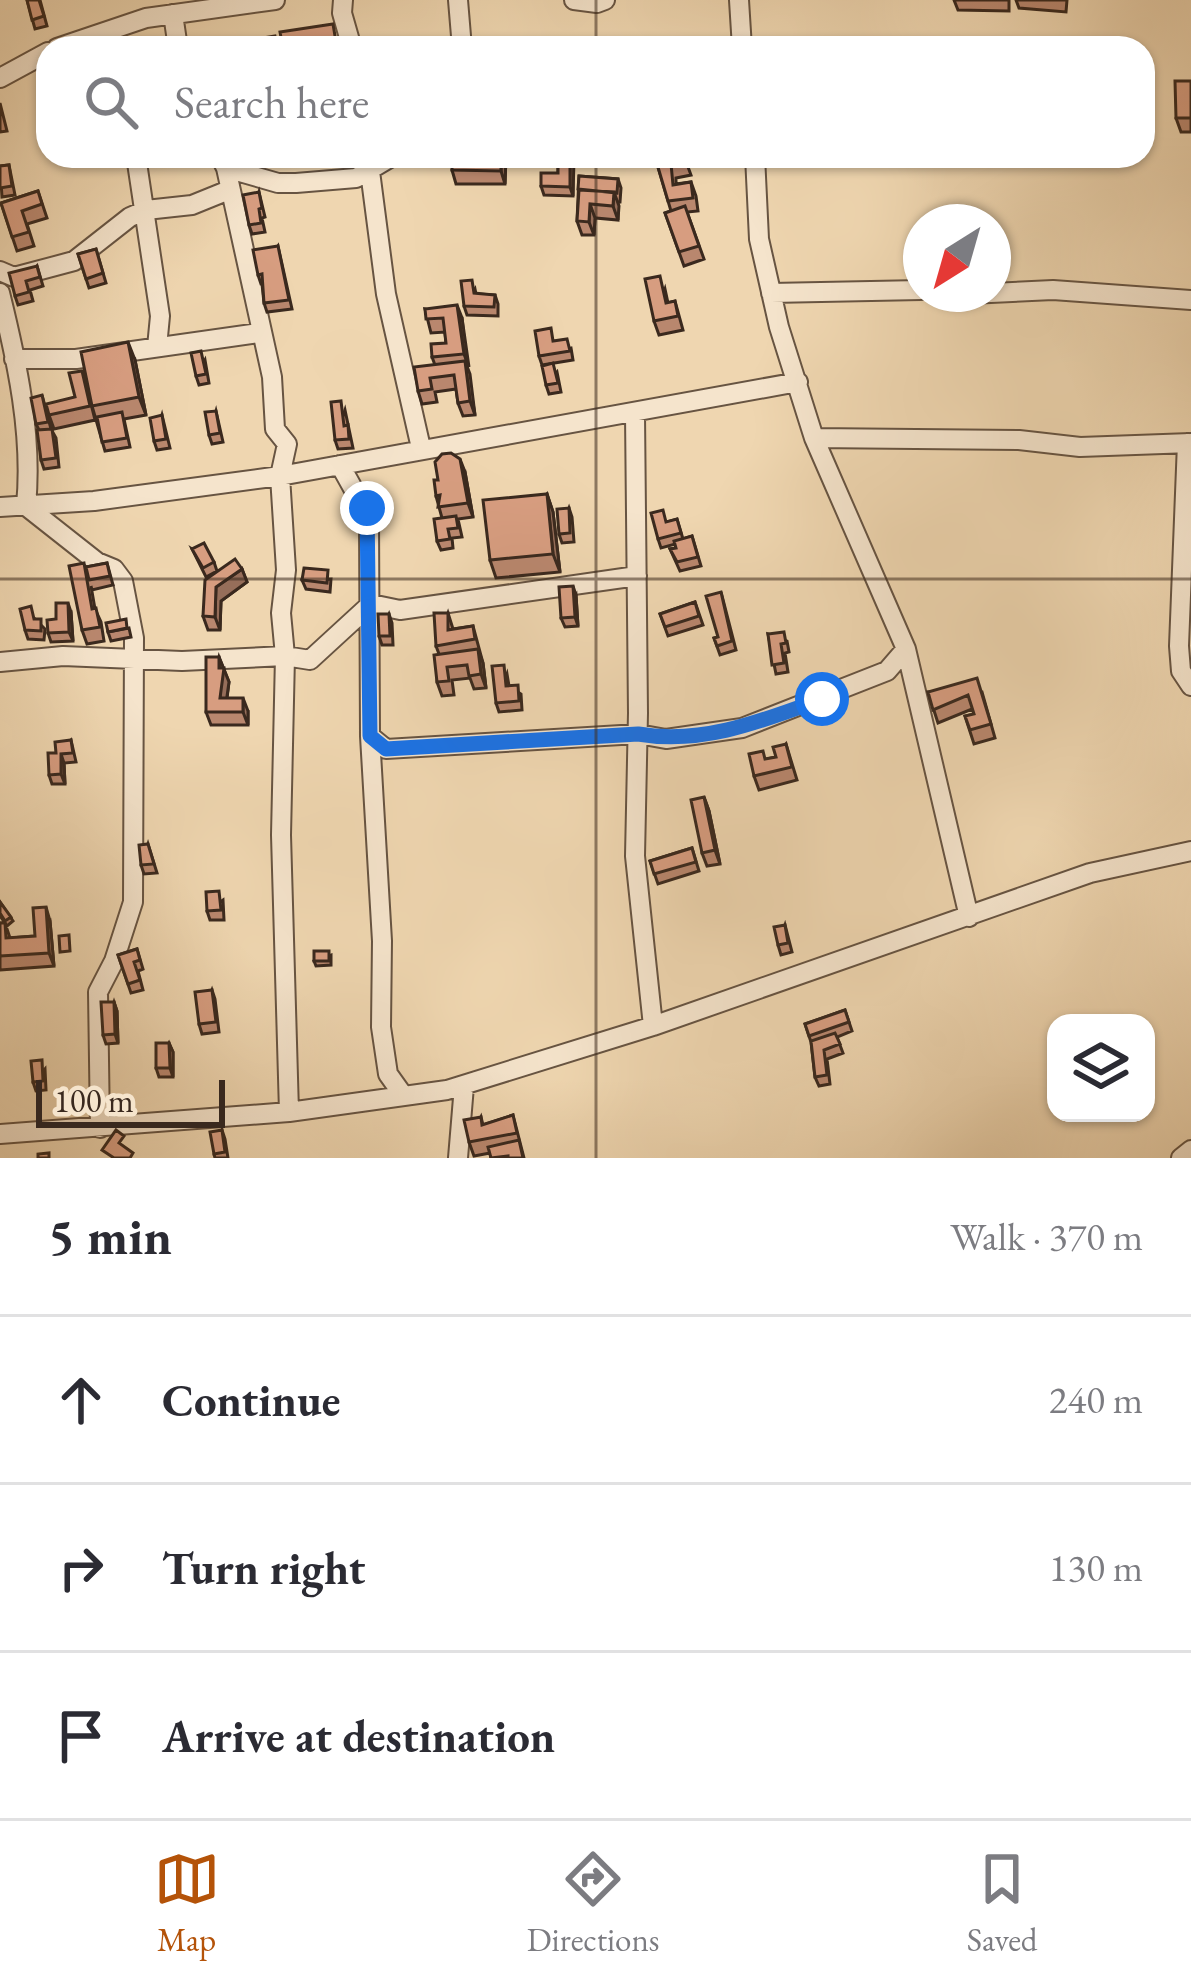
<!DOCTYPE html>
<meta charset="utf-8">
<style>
:root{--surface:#fff;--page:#f2f2f3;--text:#2b2b33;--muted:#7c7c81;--line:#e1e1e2;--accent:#b45309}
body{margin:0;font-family:"EB Garamond",serif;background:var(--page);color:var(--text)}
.controls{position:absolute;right:36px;bottom:36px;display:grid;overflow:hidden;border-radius:24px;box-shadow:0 3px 9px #0004}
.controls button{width:108px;height:108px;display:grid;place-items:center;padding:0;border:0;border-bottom:3px solid var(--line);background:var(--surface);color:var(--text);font:60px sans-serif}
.compass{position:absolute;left:903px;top:204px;width:108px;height:108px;border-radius:50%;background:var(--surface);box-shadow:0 3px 9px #0004;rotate:217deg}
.scale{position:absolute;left:36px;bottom:30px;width:189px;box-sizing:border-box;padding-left:12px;border:6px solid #3a291e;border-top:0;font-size:33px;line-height:42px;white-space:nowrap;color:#3a291e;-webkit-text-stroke:9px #f5e4cc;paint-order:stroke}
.stop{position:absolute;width:36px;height:36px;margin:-27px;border:9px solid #1a73e8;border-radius:50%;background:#fff}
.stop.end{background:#1a73e8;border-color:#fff;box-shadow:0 3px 12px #0008}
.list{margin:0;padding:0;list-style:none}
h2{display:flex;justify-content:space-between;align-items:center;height:156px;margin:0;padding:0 48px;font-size:51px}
h2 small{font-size:39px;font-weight:400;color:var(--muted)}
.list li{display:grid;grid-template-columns:78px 1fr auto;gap:36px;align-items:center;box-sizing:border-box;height:168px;padding:0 48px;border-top:3px solid var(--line)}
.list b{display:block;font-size:45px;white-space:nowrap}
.list em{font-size:39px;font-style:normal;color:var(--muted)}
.icon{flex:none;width:66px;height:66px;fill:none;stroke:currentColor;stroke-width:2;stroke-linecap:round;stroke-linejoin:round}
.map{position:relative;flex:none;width:1191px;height:1158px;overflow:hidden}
.search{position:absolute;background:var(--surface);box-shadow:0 3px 9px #0004;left:36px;right:36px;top:36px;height:132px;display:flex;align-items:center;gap:30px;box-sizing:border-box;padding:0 42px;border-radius:36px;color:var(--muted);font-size:45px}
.sheet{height:660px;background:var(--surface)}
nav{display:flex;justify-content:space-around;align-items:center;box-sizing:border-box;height:168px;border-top:3px solid var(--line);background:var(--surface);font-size:33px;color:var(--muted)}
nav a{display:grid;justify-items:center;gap:6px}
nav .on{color:var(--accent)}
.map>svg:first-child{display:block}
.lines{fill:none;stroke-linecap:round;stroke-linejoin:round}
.minor-casing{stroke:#675442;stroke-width:22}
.minor{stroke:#f5e4cc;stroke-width:18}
.wall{fill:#b9876e;stroke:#3a291e;stroke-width:3}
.shaded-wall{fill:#966e5a;stroke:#3a291e;stroke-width:3}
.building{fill:#d79d80;stroke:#3a291e;stroke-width:3}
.route{stroke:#1a73e8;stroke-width:15}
.grid{fill:none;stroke:#3a291e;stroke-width:3;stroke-opacity:0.55}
</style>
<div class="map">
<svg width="1191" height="1158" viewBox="0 0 1191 1158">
<rect width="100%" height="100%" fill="#efd6b0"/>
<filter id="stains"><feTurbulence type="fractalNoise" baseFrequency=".00167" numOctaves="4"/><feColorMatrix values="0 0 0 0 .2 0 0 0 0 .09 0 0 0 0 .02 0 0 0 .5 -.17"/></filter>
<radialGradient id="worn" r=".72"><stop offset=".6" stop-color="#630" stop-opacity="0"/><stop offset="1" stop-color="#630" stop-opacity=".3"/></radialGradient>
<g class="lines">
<g class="minor-casing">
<path id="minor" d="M343,0L342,13L352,48
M458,0L462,48
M574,0L597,3L605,0
M739,0L742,48
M173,14L178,48
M57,48L146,18L275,0
M0,78L48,52
M136,156L160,316L157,347
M220,156L226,168L272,377L275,429L287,444L280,476L286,570L281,613L285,656L281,835L289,1112
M368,156L386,294L421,448
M755,156L759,239L779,327L814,438L906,649L969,917
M226,168L278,183H296L356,178L393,156
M0,271L14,277L74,261L130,217L146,210L192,205L229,190
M0,293C17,362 33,435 26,506L97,562L114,569L123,581L134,638L133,902L114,961L98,992L100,1128
M771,293L921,290
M969,294L1053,290L1191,300
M14,359H76L259,333
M635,414L638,713L635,856L653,1026
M814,438L1019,440L1080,447L1191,443
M1187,443L1179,646L1181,671L1191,686
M340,465L369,517L370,736L382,941L381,1027L388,1074L403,1095
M0,507L94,501L280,476L798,382
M0,662L63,656L182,661L285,656L310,660L371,604L400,610L637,576
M370,736L386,749L638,734L666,739L742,728L887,671L906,649
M0,1134L289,1112L447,1090L653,1026L1090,873L1191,851
M458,1158L464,1086
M1181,1158L1191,1150"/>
</g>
<use href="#minor" class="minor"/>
</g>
<path class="wall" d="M27,0H40L47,26L35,29Z
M954,0H1009V11L958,10Z
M1016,0H1067L1066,12L1019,8Z
M1191,81V132H1181L1176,118Z
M0,103L7,131L0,132Z
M506,156L505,184H456L452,170L469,157Z
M558,156H573V196L544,195L541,186L558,173Z
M684,156L691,175L676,178V184L691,182L696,196L698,211L687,212L704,259L684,266L665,213L671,211L655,157Z
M9,165L15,195L2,197L0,166Z
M579,176L618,179L621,188L620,202H618V220L595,218L594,235H582L577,221Z
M38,191L47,218L27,224L34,246L17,251L1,203Z
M259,192L265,217L262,218L265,232L252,234L249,225Z
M278,246L292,309L267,312L264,303L262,284H261L258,275Z
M96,249L106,283L89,288L78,254Z
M37,266L43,286L30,290L33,301L18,305L15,296Z
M475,289L476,294L495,295L498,304V316L467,315L464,306Z
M665,289L668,303L675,301L683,330L659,335L654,321Z
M425,309L462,318L467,367L475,415L463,416L458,403L456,389L435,392L437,402L422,404L418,391L435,365L432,357L446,343L445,332L431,333Z
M571,348L573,360L542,365L539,356Z
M135,360L146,415L124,419L130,447L105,451L92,406Z
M205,360L209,383L199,385L196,376Z
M557,372L561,392L549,394L546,385Z
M86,384L95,420L54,429L49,415L75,397Z
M42,395L51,429L56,438L59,467L44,469L41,460L39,430L36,424Z
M345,410L353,448L338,449L335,440Z
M216,411L223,442L212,444L209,435Z
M162,415L170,448L157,450L154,441Z
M465,472L473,517L458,519L462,537L452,538L453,548L441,550L437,541L442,518L436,496Z
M547,494L553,512L560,572L496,578L490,560Z
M569,508L572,517L574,542L562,543L559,534Z
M677,519L683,539L692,536L701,566L680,571L670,549L676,548L675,544L661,548L658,539L667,522Z
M192,549L214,562L217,571L206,577Z
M107,563L113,585L92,590L91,586L95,609L101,622L104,641L87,644L82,630L86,567Z
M242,569L247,582L221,601L220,630H208L203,616Z
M331,579L330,592L306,589L302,580Z
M721,592L736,650L720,655L714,638L718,637Z
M576,595L578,626L565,627L561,618Z
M695,602L703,625L668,636L660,614Z
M71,612L73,641L51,642L48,633L56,619Z
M448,613L453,629L473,626L483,663L486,688L474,689L470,678L452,680L454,695L442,696L437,682L439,654L436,646Z
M389,614L392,623L393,645H382L379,636Z
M35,619L45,629L44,640L28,639L25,630Z
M129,628L131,637L111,641L108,632Z
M768,634L787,641L789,652L785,653L788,672L776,674Z
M219,657L229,682L227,698L248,711V725H211L206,712Z
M507,674L509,686L521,694L522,710L499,712L496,703Z
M928,692H982L995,738L974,744L965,716L974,714L972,709L938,723Z
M71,740L76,762L64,763L65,784H52L49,775L56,753Z
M786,744L797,780L759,790L754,776L766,759L776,757Z
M704,797L709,811L720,864L707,866L702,853Z
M148,844L157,873L144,874L141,865Z
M692,848L699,871L658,884L650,861Z
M223,900L224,920H210L207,911Z
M0,902L13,921L7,926L5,923L10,938L35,936L50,921L54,966L0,970V923H5L0,916Z
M785,925L792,952L781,955L778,945Z
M137,949L143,969L138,971L143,990L131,993L118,955Z
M331,955V965L316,966L314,961Z
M212,990L215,999L219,1032L202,1034L199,1024Z
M114,1002L117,1011L118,1043L106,1044L103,1035Z
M845,1010L852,1031L837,1037L843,1053L827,1059L830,1084L819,1086L815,1077L811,1042L805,1024Z
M169,1043L173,1052V1077H159L156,1068Z
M45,1069L46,1090L36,1091L33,1082Z
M513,1115L524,1158H491L490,1153L474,1156L469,1142L481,1117L483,1125Z
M222,1130L225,1139L228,1158H215L214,1154Z"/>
<path class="shaded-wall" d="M501,156H506L505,184L501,171Z
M570,156H573L574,159L573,196L570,187Z
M614,192L619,206L618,220L613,206Z
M590,204L595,218L594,235L589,222Z
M457,305L462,318L469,367L464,354Z
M128,342L135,360L146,415L139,397Z
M465,361L470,374L475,415L470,401Z
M460,459L465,472L473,517L468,503Z
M547,494L553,512L560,572L553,554Z
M242,569L247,582L221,601L220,630L215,617L216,587Z
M573,586L576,595L578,626L575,617Z
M68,603L71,612L73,641L69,632Z
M478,649L483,663L486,688L481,674Z
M219,657L229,682L225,711L220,698Z
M243,698L248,711V725L243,712Z
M61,754L64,763L65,784L61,774Z
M704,797L709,811L720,864L715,850Z
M46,907L50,921L54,966L49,953Z
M114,1002L117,1011L118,1043L115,1034Z
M169,1043L173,1052V1077L170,1068Z"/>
<path class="building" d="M27,0H39L44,16L32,20Z
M333,24L337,48H283L280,32Z
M275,36L278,48H233L232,43Z
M1175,81H1191V118H1176Z
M452,156H501V171L452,170Z
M558,156H570V187L541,186V173H558Z
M658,156H684L686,161L671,164L673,185L691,182L693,198L668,201L655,157Z
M9,165L12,186L0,188V166Z
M579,176L618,179L617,193L578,189Z
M579,190L614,192L613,206L590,204L589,222L577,221Z
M38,191L42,204L22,211L29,232L12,237L1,203Z
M259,192L262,208L259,209L261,223L249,225L243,195Z
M685,206L699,246L679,252L665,213Z
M278,246L289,300L264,303L262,274L258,275L253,250Z
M96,249L103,273L86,279L78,254Z
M37,266L40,277L26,281L29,292L15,296L9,273Z
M660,276L666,303L675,301L678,316L654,321L645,279Z
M472,280L474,293L495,295L494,307L464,306L461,281Z
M457,305L464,354L432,357L431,344L446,343L443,318L426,319L425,309Z
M551,328L553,341L567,339L570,351L539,356L535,331Z
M128,342L139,397L92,406L81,352Z
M201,351L206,374L196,376L191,353Z
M465,361L470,401L458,403L454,375L430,378L432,389L418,391L414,367Z
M553,363L558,383L546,385L542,366Z
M82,371L90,406L49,415L46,404L75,397L69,373Z
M42,395L48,422L36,424L31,398Z
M341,401L344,426L348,425L349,439L335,440L331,402Z
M216,411L220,433L209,435L205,412Z
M122,412L127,438L102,442L97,417Z
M162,415L166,439L154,441L150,418Z
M52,429L56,458L41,460L37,430Z
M451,453L460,459L468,503L438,507L440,495L436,496L434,480H438L435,462L442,454Z
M547,494L553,554L490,560L483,500Z
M569,508L570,533L559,534L557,509Z
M663,510L666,522L677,519L681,533L658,539L651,513Z
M456,516L458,528L448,529L450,539L437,541L434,519Z
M692,536L698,557L677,562L670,549L676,548L674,541Z
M204,543L214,562L203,568L192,549Z
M235,559L242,569L216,587L215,617L203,616L205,580Z
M84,563L92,609L96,608L100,627L82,630L69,566Z
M107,563L110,576L89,580L86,567Z
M304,568L328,570L327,583L302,580Z
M573,586L575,617L561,618L559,587Z
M721,592L732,641L717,646L714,638L718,637L706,596Z
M695,602L699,616L665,627L660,614Z
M56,603H68L69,632L48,633L47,620L56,619Z
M31,606L34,619H41V631L25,630L20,609Z
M434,613H448V630L473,626L475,639L436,646Z
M378,614H389L390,636H379Z
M126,619L127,628L108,632L106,623Z
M784,632L786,643L781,644L784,663L772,665L768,634Z
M478,649L481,674L469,676L467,665L447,667L449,681L437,682L434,655Z
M206,657H219V668H224L220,698H243V712H206Z
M504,665L506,686L518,685L519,701L496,703L492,666Z
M977,678L991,724L970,730L965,716L974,714L968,695L933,710L928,692Z
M71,740L73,753L61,754V774L49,775L48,753H56L55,742Z
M786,744L792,767L754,776L749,754L763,751L765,759L776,757L773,747Z
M704,797L715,850L702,853L691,800Z
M148,844L154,864L141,865L139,845Z
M692,848L696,862L654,874L650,861Z
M219,891L221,910L207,911L206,892Z
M0,902L11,917L5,921L0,913Z
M46,907L49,953L0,956V923H5L6,938L35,936L33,908Z
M785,925L788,943L778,945L774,927Z
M69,935L70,951L60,952L59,936Z
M137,949L140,960L134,962L140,980L128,984L118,955Z
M314,951H329V961H314Z
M212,990L216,1022L199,1024L195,992Z
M101,1002H114L115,1034L103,1035Z
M845,1010L849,1022L809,1036L805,1024Z
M835,1033L840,1044L824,1050L827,1075L815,1077L811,1041Z
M156,1043H169L170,1068H156Z
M42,1060L43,1081L33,1082L31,1061Z
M513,1115L517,1133L469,1142L464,1120L481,1117L482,1125Z
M116,1130L124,1136L119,1143L133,1153L130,1158H114L102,1150Z
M222,1130L225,1152L214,1154L210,1132Z
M519,1140L523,1158H508V1156L491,1158L488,1147Z
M49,1153V1158H38V1154Z"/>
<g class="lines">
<path class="route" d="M367,508L370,736L386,749L638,734C703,745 762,721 822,699"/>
</g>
<path class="grid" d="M596,0V48M596,156V1158M0,579H1191"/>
<rect width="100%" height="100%" filter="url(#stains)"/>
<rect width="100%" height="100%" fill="url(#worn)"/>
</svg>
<div class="controls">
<button><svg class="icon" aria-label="layers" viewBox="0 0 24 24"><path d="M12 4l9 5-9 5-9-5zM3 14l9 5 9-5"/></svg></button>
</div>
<svg class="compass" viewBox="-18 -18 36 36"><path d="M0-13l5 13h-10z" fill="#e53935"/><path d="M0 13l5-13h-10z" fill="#7c7c81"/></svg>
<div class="scale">100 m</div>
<div class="stop" style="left:822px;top:699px"></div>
<div class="stop end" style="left:367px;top:508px"></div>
<div class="search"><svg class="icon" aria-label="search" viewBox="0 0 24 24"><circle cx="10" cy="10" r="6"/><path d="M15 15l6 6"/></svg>Search here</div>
</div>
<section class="sheet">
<h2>5 min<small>Walk · 370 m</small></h2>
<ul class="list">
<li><svg class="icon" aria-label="ahead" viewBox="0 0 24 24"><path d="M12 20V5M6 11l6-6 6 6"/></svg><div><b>Continue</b></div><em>240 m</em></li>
<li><svg class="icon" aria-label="right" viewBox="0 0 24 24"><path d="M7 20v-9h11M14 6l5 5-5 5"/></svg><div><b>Turn right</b></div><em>130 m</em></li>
<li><svg class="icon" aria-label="arrive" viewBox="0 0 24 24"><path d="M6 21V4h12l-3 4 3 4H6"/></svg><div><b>Arrive at destination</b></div></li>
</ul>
</section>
<nav>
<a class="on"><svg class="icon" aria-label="map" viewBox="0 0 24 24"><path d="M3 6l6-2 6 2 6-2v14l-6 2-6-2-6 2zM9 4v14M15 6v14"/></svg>Map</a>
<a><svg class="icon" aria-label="directions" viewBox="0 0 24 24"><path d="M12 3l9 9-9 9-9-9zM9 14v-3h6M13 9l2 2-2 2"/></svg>Directions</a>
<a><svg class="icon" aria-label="saved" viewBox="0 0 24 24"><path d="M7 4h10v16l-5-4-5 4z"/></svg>Saved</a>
</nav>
